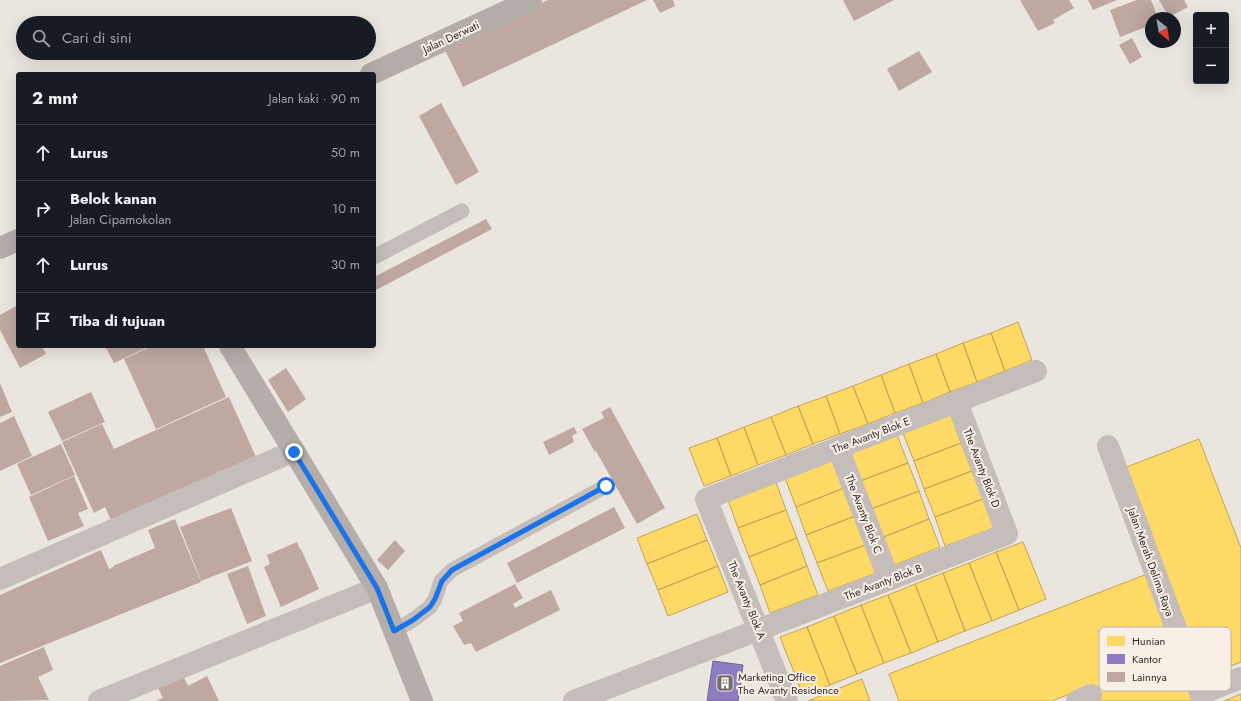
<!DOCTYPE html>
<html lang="id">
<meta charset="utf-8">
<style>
:root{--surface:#171b24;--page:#20242c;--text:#f1f3f6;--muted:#9ea1a6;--line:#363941}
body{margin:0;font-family:Jost,sans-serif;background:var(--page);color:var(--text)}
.controls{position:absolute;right:12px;top:12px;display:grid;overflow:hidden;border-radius:4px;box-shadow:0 4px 16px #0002}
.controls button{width:36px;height:36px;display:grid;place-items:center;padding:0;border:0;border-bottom:1px solid var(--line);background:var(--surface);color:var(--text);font:20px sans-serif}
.compass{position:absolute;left:1145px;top:12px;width:36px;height:36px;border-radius:50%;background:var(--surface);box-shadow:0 4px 16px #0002;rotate:150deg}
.stop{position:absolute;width:12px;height:12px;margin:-9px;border:3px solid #1a73e8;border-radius:50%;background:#fff}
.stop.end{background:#1a73e8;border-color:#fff;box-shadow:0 1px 4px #0008}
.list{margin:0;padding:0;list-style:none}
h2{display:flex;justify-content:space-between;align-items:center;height:52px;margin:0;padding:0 16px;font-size:17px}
h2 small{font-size:13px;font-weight:400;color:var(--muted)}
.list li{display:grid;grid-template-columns:26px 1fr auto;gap:12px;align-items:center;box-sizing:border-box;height:56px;padding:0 16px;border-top:1px solid var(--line)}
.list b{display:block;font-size:15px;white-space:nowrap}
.list p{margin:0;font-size:13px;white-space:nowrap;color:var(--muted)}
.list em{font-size:13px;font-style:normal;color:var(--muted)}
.icon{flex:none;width:22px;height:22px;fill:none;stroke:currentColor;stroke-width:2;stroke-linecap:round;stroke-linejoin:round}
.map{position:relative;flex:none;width:1241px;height:701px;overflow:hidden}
.search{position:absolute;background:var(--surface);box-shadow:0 4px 16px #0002;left:16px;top:16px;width:360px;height:44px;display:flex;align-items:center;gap:10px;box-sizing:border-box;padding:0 14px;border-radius:22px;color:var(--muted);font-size:15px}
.panel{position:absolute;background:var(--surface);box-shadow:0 4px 16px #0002;left:16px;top:72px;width:360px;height:276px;border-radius:4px}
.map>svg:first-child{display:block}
.homes{fill:#ffd966;stroke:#c2a453}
.offices{fill:#8e7cc3;stroke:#736394}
.building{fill:#bea8a1}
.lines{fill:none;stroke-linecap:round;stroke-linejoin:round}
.lane{stroke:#c4bdb9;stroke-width:15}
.street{stroke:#c4bdb9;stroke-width:22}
.secondary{stroke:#b5ada9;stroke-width:22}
.primary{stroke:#b3aca8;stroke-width:22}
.route{stroke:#1a73e8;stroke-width:5}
.labels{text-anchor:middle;stroke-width:4;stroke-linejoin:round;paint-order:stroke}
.street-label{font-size:11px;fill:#352a27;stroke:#f8efe6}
.poi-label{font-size:11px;fill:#352a27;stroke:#f8efe6;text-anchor:start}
.key{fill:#f8efe6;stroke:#beb4ad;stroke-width:1}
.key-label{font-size:11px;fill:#352a27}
</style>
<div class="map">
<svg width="1241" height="701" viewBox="0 0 1241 701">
<rect width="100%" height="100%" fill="#ebe5df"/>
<path class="homes" d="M1018,322L1032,360L1005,371L991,333Z
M991,333L1005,371L977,382L963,343Z
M963,343L977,382L950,392L936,354Z
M936,354L950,392L923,403L909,364Z
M909,364L923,403L895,413L881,375Z
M881,375L895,413L868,424L853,386Z
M853,386L868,424L840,434L826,396Z
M826,396L840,434L813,444L798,406Z
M798,406L813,444L786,455L771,417Z
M951,415L961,443L914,461L903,433Z
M771,417L786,455L758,465L744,427Z
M744,427L758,465L731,476L717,438Z
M897,435L908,463L860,481L850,453Z
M717,438L731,476L704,486L689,448Z
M1199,439L1241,548V662L1204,676L1124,468Z
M961,443L972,471L924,489L914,461Z
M833,460L844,488L796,507L785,478Z
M908,463L919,491L871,509L860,481Z
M972,471L983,499L935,517L924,489Z
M776,482L786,510L738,528L728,500Z
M844,488L855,516L806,535L796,507Z
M919,491L929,519L881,538L871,509Z
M983,499L994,528L945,546L935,517Z
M786,510L797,538L749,557L738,528Z
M697,514L707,540L647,564L637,538Z
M855,516L865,545L817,563L806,535Z
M929,519L940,547L892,566L881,538Z
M797,538L807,566L760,585L749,557Z
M707,540L718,566L658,590L647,564Z
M1023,542L1046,599L1019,610L996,552Z
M865,545L876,573L828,591L817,563Z
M996,552L1019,610L992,621L969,563Z
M969,563L992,621L965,631L943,573Z
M718,566L728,592L668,616L658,590Z
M807,566L818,595L770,613L760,585Z
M943,573L965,631L938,642L915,584Z
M1147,574L1195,701H1088L1093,685L1052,701H899L889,674Z
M915,584L938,642L911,653L888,595Z
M888,595L911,653L884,663L861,605Z
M861,605L884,663L857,674L834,616Z
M834,616L857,674L830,685L807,627Z
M807,627L830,685L803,695L780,637Z
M862,679L870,701H808Z
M1241,694V701H1224Z"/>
<path class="offices" d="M713,661L743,665L738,701H707Z"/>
<path class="building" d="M548,0H647L463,87L444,48Z
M653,0H673L675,6L660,13Z
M843,0H894L854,21Z
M1020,0H1069L1074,8L1053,20L1055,23L1038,31Z
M1088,0H1117L1093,10Z
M1137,0H1151L1158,18H1151V25L1120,37L1110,10Z
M1159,0H1184L1188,7L1169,17Z
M1132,38L1142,57L1130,64L1119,45Z
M919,51L932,72L899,91L887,69Z
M441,103L479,172L456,185L419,116Z
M486,219L492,229L374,291V277Z
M18,305V346H42L46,354L20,368L0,330V315Z
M105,346H150L114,363Z
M152,346H203L226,397L156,429L124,359Z
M286,368L306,399L288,412L268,380Z
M0,383L12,412L0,417Z
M91,392L105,422L62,441L48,412Z
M229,397L256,457L112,522L105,507L94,513L62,442L102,424L114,449Z
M610,407L665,508L637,524L596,451L595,452L582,429L604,418L601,412Z
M14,416L32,456L0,471V423Z
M574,427L577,433L572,436L574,442L549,455L543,442Z
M61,444L75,475L31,495L17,464Z
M74,476L88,509L78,513L84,526L48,541L29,497Z
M614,507L625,528L517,583L507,563Z
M231,508L252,561L201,581L180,527Z
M175,519L201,582L0,663V595L101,550L109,569L114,567L113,566L155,548L148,530Z
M395,540L405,551L388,570L377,560Z
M297,542L300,549H301L319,589L281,607L264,567L270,564L267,555Z
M248,566L266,616L247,624L227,574Z
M515,584L523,598L513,604L515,608L551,590L560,610L476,652L471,643L464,645L453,626L463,621L459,613Z
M44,647L53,670L38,677L49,700L0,701V666Z
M181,671L188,686L207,676L219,701H156L163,698L156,684Z"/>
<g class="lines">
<path class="lane" d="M374,257L462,211
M394,631L413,620L430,607L435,599L441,581L452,570L606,486"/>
<path class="street" d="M1108,446L1203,701
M838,448L889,579
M0,579L294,451
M1200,694L1241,678
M99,701L377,588
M574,701L1007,534L957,402
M787,701L706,499L1036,371
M1077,701L1091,695"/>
<path class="secondary" d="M230,346L377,588L422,701"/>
<path class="primary" d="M371,74L531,0
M0,248L18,240"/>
</g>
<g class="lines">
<path class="route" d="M294,452L377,588L394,631L413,620L430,607L435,599L442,581L452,570L606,486"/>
</g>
<defs>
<g id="building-square" transform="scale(0.9)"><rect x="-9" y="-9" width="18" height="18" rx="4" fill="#756b67" stroke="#f8efe6"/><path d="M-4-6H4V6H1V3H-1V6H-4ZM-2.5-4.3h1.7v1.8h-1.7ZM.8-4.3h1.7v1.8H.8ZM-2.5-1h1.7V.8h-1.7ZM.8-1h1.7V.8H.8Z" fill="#fff"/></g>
</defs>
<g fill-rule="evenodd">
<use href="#building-square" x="725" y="683"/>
</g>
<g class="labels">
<g class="street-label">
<text transform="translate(451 37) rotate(-25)" y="4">Jalan Derwati</text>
<text transform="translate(871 435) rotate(-21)" y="4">The Avanty Blok E</text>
<text transform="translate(982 468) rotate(69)" y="4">The Avanty Blok D</text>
<text transform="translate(864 514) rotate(69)" y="4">The Avanty Blok C</text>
<text transform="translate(1151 562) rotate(70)" y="4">Jalan Merah Delima Raya</text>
<text transform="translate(883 582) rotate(-21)" y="4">The Avanty Blok B</text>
<text transform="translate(747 600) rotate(68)" y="4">The Avanty Blok A</text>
</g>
<g class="poi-label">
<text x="738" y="681">Marketing Office<tspan x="738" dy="13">The Avanty Residence</tspan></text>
</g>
</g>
<rect x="1099" y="627" width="132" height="64" rx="6" class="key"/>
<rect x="1107" y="636" width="18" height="10" fill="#ffd966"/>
<rect x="1107" y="654" width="18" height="10" fill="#8e7cc3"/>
<rect x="1107" y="672" width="18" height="10" fill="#bea8a1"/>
<g class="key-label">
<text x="1132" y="645">Hunian</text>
<text x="1132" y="663">Kantor</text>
<text x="1132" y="681">Lainnya</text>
</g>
</svg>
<div class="controls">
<button>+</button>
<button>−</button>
</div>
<svg class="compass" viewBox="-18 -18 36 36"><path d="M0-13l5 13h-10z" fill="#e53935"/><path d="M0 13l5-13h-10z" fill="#9ea1a6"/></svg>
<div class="stop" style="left:606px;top:486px"></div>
<div class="stop end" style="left:294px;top:452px"></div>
<div class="search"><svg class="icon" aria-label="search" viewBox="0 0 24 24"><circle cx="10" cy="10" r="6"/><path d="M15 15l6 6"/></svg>Cari di sini</div>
<section class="panel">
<h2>2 mnt<small>Jalan kaki · 90 m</small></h2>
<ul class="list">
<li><svg class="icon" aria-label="ahead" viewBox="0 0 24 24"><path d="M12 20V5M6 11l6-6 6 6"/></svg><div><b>Lurus</b></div><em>50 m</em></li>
<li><svg class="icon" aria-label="right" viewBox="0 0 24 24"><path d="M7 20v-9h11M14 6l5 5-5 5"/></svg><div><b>Belok kanan</b><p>Jalan Cipamokolan</p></div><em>10 m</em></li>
<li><svg class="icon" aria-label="ahead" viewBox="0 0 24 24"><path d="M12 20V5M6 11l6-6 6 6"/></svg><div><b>Lurus</b></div><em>30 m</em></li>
<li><svg class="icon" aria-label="arrive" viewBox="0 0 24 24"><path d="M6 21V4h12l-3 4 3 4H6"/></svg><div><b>Tiba di tujuan</b></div></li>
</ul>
</section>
</div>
